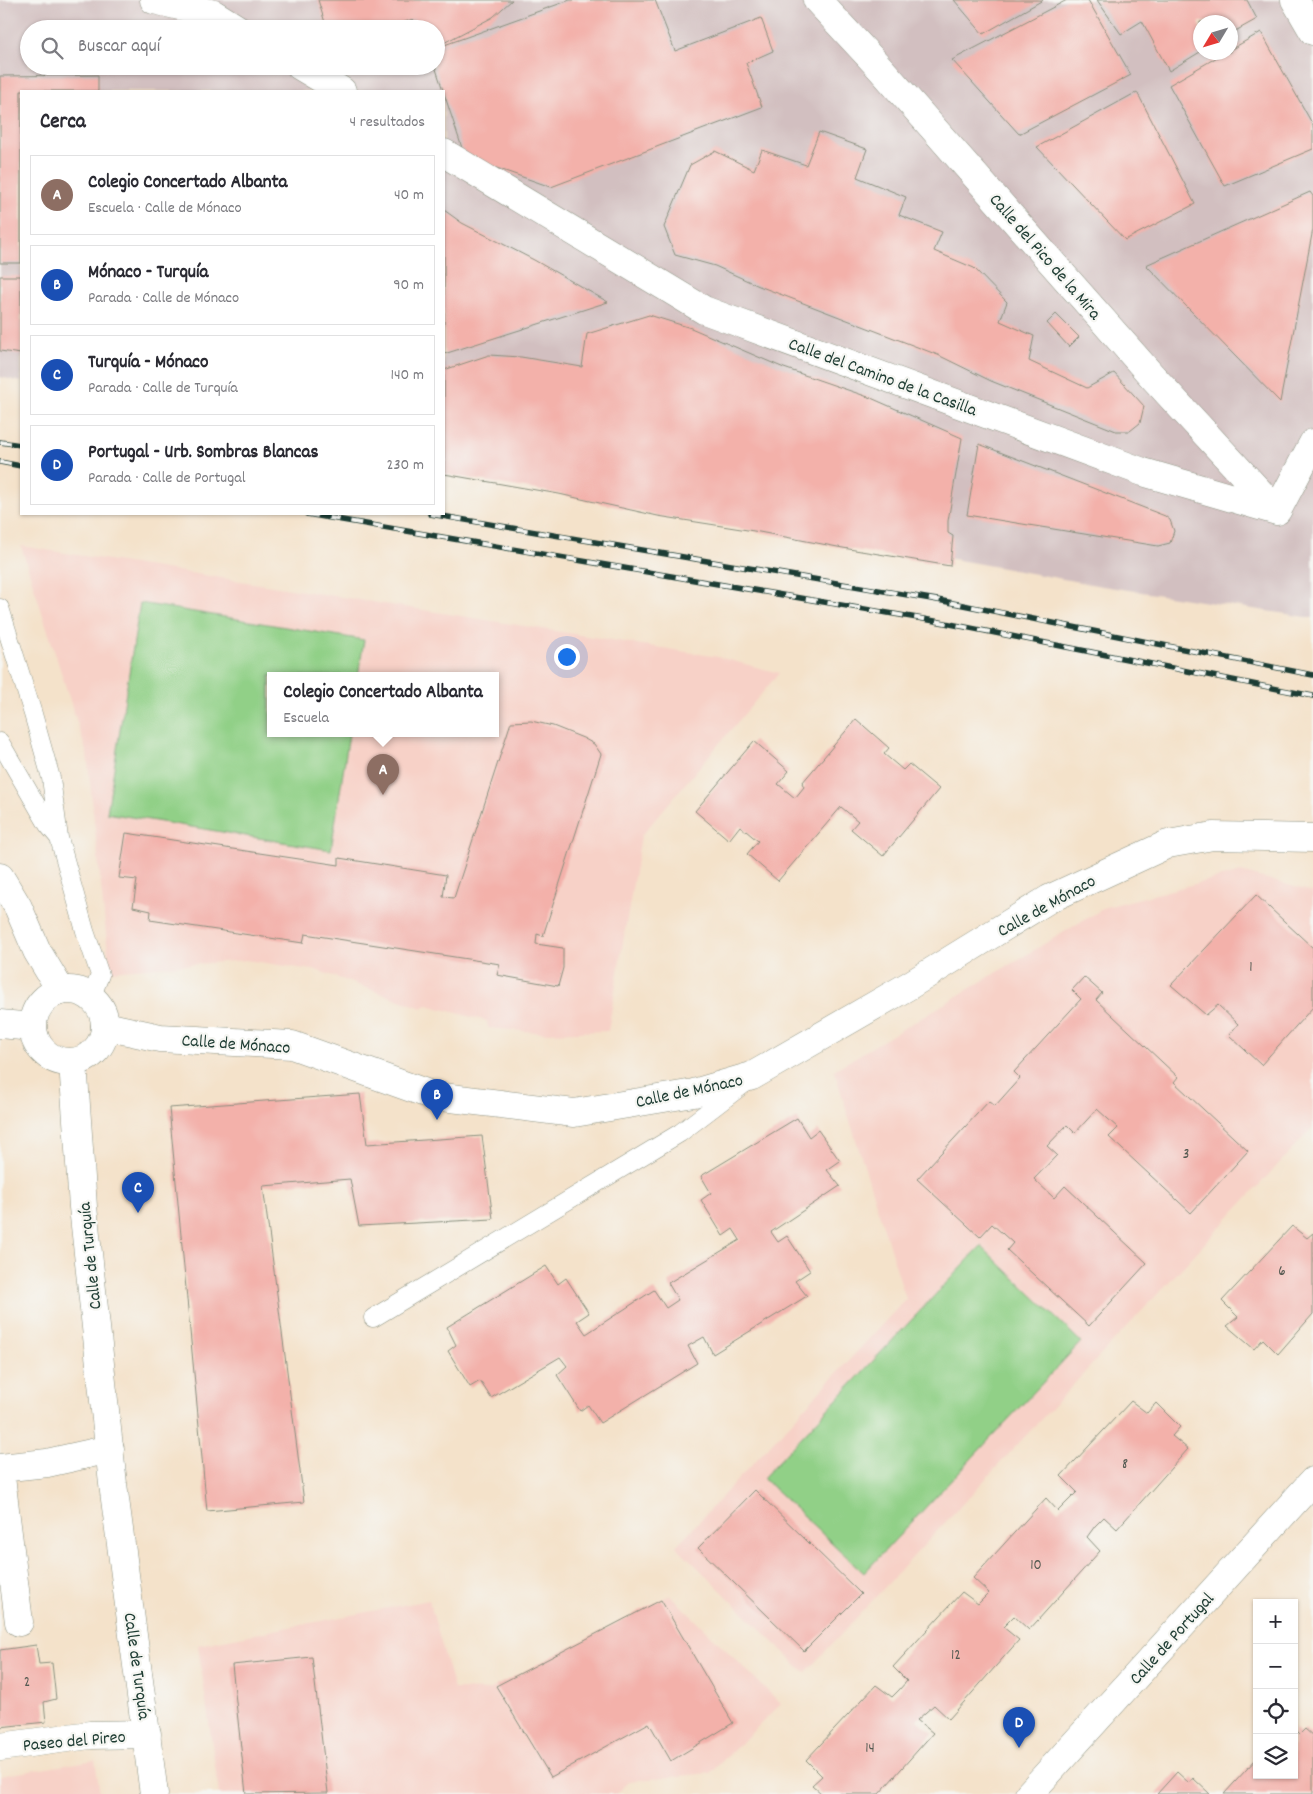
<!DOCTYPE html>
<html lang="es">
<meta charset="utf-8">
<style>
:root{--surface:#fff;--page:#f2f2f3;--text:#2b2b33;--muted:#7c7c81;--line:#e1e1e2;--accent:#111827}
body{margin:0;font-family:Dekko,sans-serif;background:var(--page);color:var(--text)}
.controls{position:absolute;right:15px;bottom:15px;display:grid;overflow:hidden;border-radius:0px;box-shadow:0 1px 4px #0004}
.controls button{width:45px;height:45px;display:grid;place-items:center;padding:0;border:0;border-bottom:1px solid var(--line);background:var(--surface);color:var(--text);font:25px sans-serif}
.compass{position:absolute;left:1193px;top:15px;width:45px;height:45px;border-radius:50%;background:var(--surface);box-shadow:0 1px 4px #0004;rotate:232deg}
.you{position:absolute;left:566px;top:656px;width:18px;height:18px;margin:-12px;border:4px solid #fff;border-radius:50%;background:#1a73e8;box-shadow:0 0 0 8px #1a73e833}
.badge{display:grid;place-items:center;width:32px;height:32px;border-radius:50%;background:var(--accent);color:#fff;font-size:16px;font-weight:700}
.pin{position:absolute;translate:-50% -41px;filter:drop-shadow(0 1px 2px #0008)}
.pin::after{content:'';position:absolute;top:26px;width:18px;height:15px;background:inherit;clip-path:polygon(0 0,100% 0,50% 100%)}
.popup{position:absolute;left:267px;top:672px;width:232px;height:65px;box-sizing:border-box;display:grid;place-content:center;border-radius:0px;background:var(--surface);filter:drop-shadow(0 1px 4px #0005);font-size:16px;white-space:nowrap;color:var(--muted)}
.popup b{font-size:19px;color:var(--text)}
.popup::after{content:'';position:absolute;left:50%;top:100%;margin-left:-10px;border:10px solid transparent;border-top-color:var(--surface)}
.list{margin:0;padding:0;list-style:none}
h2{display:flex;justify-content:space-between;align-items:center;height:65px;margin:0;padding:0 20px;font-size:21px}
h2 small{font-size:16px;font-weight:400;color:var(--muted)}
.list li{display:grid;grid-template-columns:32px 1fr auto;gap:15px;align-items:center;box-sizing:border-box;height:80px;margin:0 10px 10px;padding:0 10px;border:1px solid var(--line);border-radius:0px}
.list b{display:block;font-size:19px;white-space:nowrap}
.list p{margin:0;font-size:16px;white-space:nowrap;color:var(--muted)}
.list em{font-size:16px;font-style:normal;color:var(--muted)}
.icon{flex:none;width:28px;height:28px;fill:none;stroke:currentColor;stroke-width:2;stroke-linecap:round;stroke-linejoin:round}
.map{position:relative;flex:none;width:1313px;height:1794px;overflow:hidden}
.search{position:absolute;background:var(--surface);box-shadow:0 1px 4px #0004;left:20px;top:20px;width:425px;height:55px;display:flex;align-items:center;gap:12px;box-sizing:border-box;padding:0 18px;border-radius:28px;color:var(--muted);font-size:19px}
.panel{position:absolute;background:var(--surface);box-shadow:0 1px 4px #0004;left:20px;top:90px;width:425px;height:425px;border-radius:0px}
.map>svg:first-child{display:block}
.built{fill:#f7d1c7;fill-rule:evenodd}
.industrial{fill:#d2bfc0;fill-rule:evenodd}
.green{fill:#91d087;stroke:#58865e}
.building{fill:#f3b1aa}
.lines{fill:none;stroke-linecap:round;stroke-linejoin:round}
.service-casing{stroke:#8a907f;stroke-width:19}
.minor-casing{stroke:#8a907f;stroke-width:29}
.tertiary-casing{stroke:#8a907f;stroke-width:29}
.primary-casing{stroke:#8a907f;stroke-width:29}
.service{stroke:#fff;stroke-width:18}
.minor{stroke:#fff;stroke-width:28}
.tertiary{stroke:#fff;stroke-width:28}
.primary{stroke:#fff;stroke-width:28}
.rail-casing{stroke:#1f3d34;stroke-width:5.5}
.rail{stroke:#f6f6f2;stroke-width:4;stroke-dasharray:11;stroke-linecap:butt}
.labels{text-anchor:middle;stroke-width:4.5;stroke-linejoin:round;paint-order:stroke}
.number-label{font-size:15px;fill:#545a52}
.street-label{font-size:18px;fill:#1f3d34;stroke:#f6f6f2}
</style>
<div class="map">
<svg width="1313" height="1794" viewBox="0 0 1313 1794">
<rect width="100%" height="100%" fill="#f6f6f2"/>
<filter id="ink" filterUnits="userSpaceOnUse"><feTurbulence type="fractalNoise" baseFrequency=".02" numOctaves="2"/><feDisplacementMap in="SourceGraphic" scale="10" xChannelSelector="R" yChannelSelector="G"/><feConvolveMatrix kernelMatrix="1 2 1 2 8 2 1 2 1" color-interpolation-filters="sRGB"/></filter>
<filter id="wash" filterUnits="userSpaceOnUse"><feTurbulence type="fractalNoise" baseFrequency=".0096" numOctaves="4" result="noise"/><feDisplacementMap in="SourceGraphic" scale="20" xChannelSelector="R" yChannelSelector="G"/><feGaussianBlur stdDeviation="1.12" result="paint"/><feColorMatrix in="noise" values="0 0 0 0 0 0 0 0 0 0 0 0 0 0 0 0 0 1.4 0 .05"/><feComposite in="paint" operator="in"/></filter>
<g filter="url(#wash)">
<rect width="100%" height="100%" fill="#f4e2ca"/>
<path class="built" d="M21,546L718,657L779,673L641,836L608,1031L547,1033L488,1028L487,1021L427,1005L422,1008L319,971L246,960L110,971L87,754ZM270,676H496V734H270Z
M1241,872L1313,892V1127L805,1673L676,1546L906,1299L834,1070L1106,907Z
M670,1595L781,1704L710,1773L629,1781L617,1794H219L198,1645L429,1600L454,1689L489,1690Z
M95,1760L100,1794H0V1776Z"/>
<path class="industrial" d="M0,0H1313V618L1102,586L444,467V91H21V382L0,377ZM1200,22H1230V52H1200ZM29,29H436V66H29Z"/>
<path class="green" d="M140,603L364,640L358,676H270V734H349L331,850L107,813Z
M981,1246L1081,1342L864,1573L763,1478Z"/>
<g id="blocks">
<path class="building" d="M318,0H512L493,17L436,47V29H418L413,19L386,29H327Z
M570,0H655L675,51L761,18L773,51L746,63L762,107L551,187L465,157L435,66L436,48Z
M954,0H1043L983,34Z
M1067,0H1088L1131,75L1019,134L952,60Z
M1097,0H1247L1257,19L1230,34V22H1200V52L1169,71L1142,21L1121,34Z
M1261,32L1313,125V149L1225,186L1169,85L1226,52H1230V50Z
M98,75V91H21V263H0V76Z
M1137,92L1195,204L1125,240L1037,147Z
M819,132L867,149L857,177L906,197L899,215L942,232L934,251L974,268L1007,302L1000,321L1034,336L1029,361L1087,388L1114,373L1144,406L1140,423L1130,431H1116L991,381L938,355L759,286L715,266L675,255L664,227L690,165L715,151L754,170L762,150L806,165Z
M1310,192L1313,196V229L1280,402L1146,265Z
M444,210L462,223L534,260L608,302L444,354Z
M0,276H21V354L0,351Z
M1056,314L1079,337L1069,347L1047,323Z
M649,315L691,328L784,368L871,398L962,438L948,521V533L953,536L950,566L843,548L754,531L658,516L559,494L444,474V370L489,355L521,357L582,367L587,334Z
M979,444L1165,516L1170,520L1174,531L1170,543L1158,546L967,515Z
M856,719L889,748L884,754L903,770L909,764L939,789L883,856L851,829L858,821L841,807L778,881L747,854L758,841L740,826L729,840L695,811L754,741L789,771L778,784L795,798L804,787L802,783Z
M531,721L553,726L583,738L594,744L601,754L543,936L537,934L536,944L563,948V968L558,986L497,975L500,964L305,934L303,943L150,920L151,911L133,907L137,880L119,878L126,833L339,865V858L446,875L443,897L454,898L511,722Z
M1256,895L1313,948V1007L1261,1065L1229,1035L1238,1024L1218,1005L1206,1015L1171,985Z
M1084,977L1102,993L1096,1000L1178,1077L1174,1082L1248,1151L1191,1213L1109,1137L1118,1128L1097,1109L1075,1133L1067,1125L1047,1146L1057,1155L1034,1179L1054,1198L1065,1186L1147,1263L1089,1326L1007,1250L1013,1243L992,1224L980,1237L917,1179L989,1101L995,1106L1020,1078L1014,1072L1081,999L1072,990Z
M360,1094L367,1144L482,1136L493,1219L359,1226L350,1179L263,1186L304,1502L207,1511L169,1108Z
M797,1118L809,1137L818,1130L840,1161L827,1170L840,1186L771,1232L778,1242L787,1236L810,1271L795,1281L807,1296L713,1354L704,1337L688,1346L697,1363L600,1423L588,1405L580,1411L557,1375L567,1366L560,1357L491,1398L480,1381L470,1387L448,1351L456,1345L447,1327L546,1266L558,1284L566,1278L589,1313L577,1321L586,1334L654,1290L666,1308L678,1300L668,1283L740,1240L733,1229L723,1236L701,1200L711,1193L701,1176Z
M1292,1226L1307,1238L1313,1233V1314L1278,1354L1263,1339L1254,1349L1227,1326L1238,1317L1222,1301Z
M1131,1401L1147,1413L1156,1403L1180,1427L1172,1436L1188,1449L1117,1529L1104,1517L1095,1526L1087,1537L1100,1551L1029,1630L1014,1616L1003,1627L1019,1640L949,1719L934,1705L917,1720L933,1733L879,1794H822L812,1785L822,1776L806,1760L876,1685L892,1697L899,1690L907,1681L893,1667L962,1592L978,1604L989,1593L973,1578L1046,1498L1058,1511L1077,1492L1061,1476Z
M755,1490L861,1594L804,1651L698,1548Z
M661,1600L733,1723L671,1761L649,1723L551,1777L496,1686Z
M36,1645L39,1664L52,1663L56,1699L44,1702L46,1722L0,1727V1650Z
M312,1657L328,1793L246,1794L232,1665Z
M1294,1728L1300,1734L1305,1729L1313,1736V1794H1224L1257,1758V1775H1294Z
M1177,1772L1189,1783L1193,1778L1210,1794H1157Z"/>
</g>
</g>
<g filter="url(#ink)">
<use href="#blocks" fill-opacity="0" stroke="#8a907f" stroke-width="1"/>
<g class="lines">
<g class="service-casing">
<path id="service" d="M0,608L33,714L51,778L59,838L48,825L0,742
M59,838L85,931L100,975L91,998
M373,1318L680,1133L744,1084"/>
</g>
<g class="minor-casing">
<path id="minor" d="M154,0L214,14L238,29
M817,0L881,69L1152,376L1276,510
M1295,0L1313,31
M300,66L342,91
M444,153L704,310L1143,472L1277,511L1313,443
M0,877L18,907L37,951L61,991
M105,1026L160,1038L292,1045L434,1096L574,1113L694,1093L752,1076L910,985L1049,899L1168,844L1213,836L1313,838
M0,1468L47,1463L110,1449
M0,1469L19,1622
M0,1747L90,1735L147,1734"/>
</g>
<g class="tertiary-casing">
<path id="tertiary" d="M33 1026a36 36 0 1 1 72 0a36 36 0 1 1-72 0Z
M0,1024L33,1027
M73,1062L83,1207L113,1484L154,1794"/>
</g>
<g class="primary-casing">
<path id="primary" d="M1029,1794L1313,1481"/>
</g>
<use href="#service" class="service"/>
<use href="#minor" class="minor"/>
<use href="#tertiary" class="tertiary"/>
<use href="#primary" class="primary"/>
<g class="rail-casing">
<path id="rail" d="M0,442L21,445
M0,462L21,466
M307,514L935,621L1313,696
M430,514L943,601L1313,675"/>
</g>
<use href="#rail" class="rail"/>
</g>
</g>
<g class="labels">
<g class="number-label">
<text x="1251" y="971">1</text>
<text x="1186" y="1158">3</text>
<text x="1282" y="1275">6</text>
<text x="1125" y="1468">8</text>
<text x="1036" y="1569">10</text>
<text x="956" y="1659">12</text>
<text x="27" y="1686">2</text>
<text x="870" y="1752">14</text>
</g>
<g class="street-label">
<text transform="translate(1046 256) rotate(49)" y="6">Calle del Pico de la Mira</text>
<text transform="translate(883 376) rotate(20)" y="6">Calle del Camino de la Casilla</text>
<text transform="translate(1046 905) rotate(-29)" y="6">Calle de Mónaco</text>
<text transform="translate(236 1043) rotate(4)" y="6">Calle de Mónaco</text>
<text transform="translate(689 1090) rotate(-12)" y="6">Calle de Mónaco</text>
<text transform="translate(89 1256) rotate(-96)" y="6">Calle de Turquía</text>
<text transform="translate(1171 1638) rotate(-48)" y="6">Calle de Portugal</text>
<text transform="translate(138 1666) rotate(82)" y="6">Calle de Turquía</text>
<text transform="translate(74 1740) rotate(-5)" y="6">Paseo del Pireo</text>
</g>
</g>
</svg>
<div class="controls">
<button>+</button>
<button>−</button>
<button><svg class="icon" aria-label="locate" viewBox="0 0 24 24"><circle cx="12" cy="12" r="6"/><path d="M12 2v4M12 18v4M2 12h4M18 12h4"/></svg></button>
<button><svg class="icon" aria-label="layers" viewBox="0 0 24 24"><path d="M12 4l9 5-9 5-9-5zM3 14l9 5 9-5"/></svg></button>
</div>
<svg class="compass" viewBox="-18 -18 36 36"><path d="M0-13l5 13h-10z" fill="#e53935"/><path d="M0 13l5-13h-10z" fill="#7c7c81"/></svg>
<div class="you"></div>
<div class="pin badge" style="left:383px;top:795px;background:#8d6e63">A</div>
<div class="popup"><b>Colegio Concertado Albanta</b>Escuela</div>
<div class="pin badge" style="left:437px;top:1120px;background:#1a4fb4">B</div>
<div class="pin badge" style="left:138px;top:1213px;background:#1a4fb4">C</div>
<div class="pin badge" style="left:1019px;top:1748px;background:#1a4fb4">D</div>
<div class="search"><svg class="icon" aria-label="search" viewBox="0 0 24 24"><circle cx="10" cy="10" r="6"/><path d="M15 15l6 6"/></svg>Buscar aquí</div>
<section class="panel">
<h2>Cerca<small>4 resultados</small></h2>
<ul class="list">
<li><span class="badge" style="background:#8d6e63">A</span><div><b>Colegio Concertado Albanta</b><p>Escuela · Calle de Mónaco</p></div><em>40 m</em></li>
<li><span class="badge" style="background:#1a4fb4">B</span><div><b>Mónaco - Turquía</b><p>Parada · Calle de Mónaco</p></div><em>90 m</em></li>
<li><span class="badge" style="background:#1a4fb4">C</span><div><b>Turquía - Mónaco</b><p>Parada · Calle de Turquía</p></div><em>140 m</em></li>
<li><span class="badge" style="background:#1a4fb4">D</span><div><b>Portugal - Urb. Sombras Blancas</b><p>Parada · Calle de Portugal</p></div><em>230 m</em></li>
</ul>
</section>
</div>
